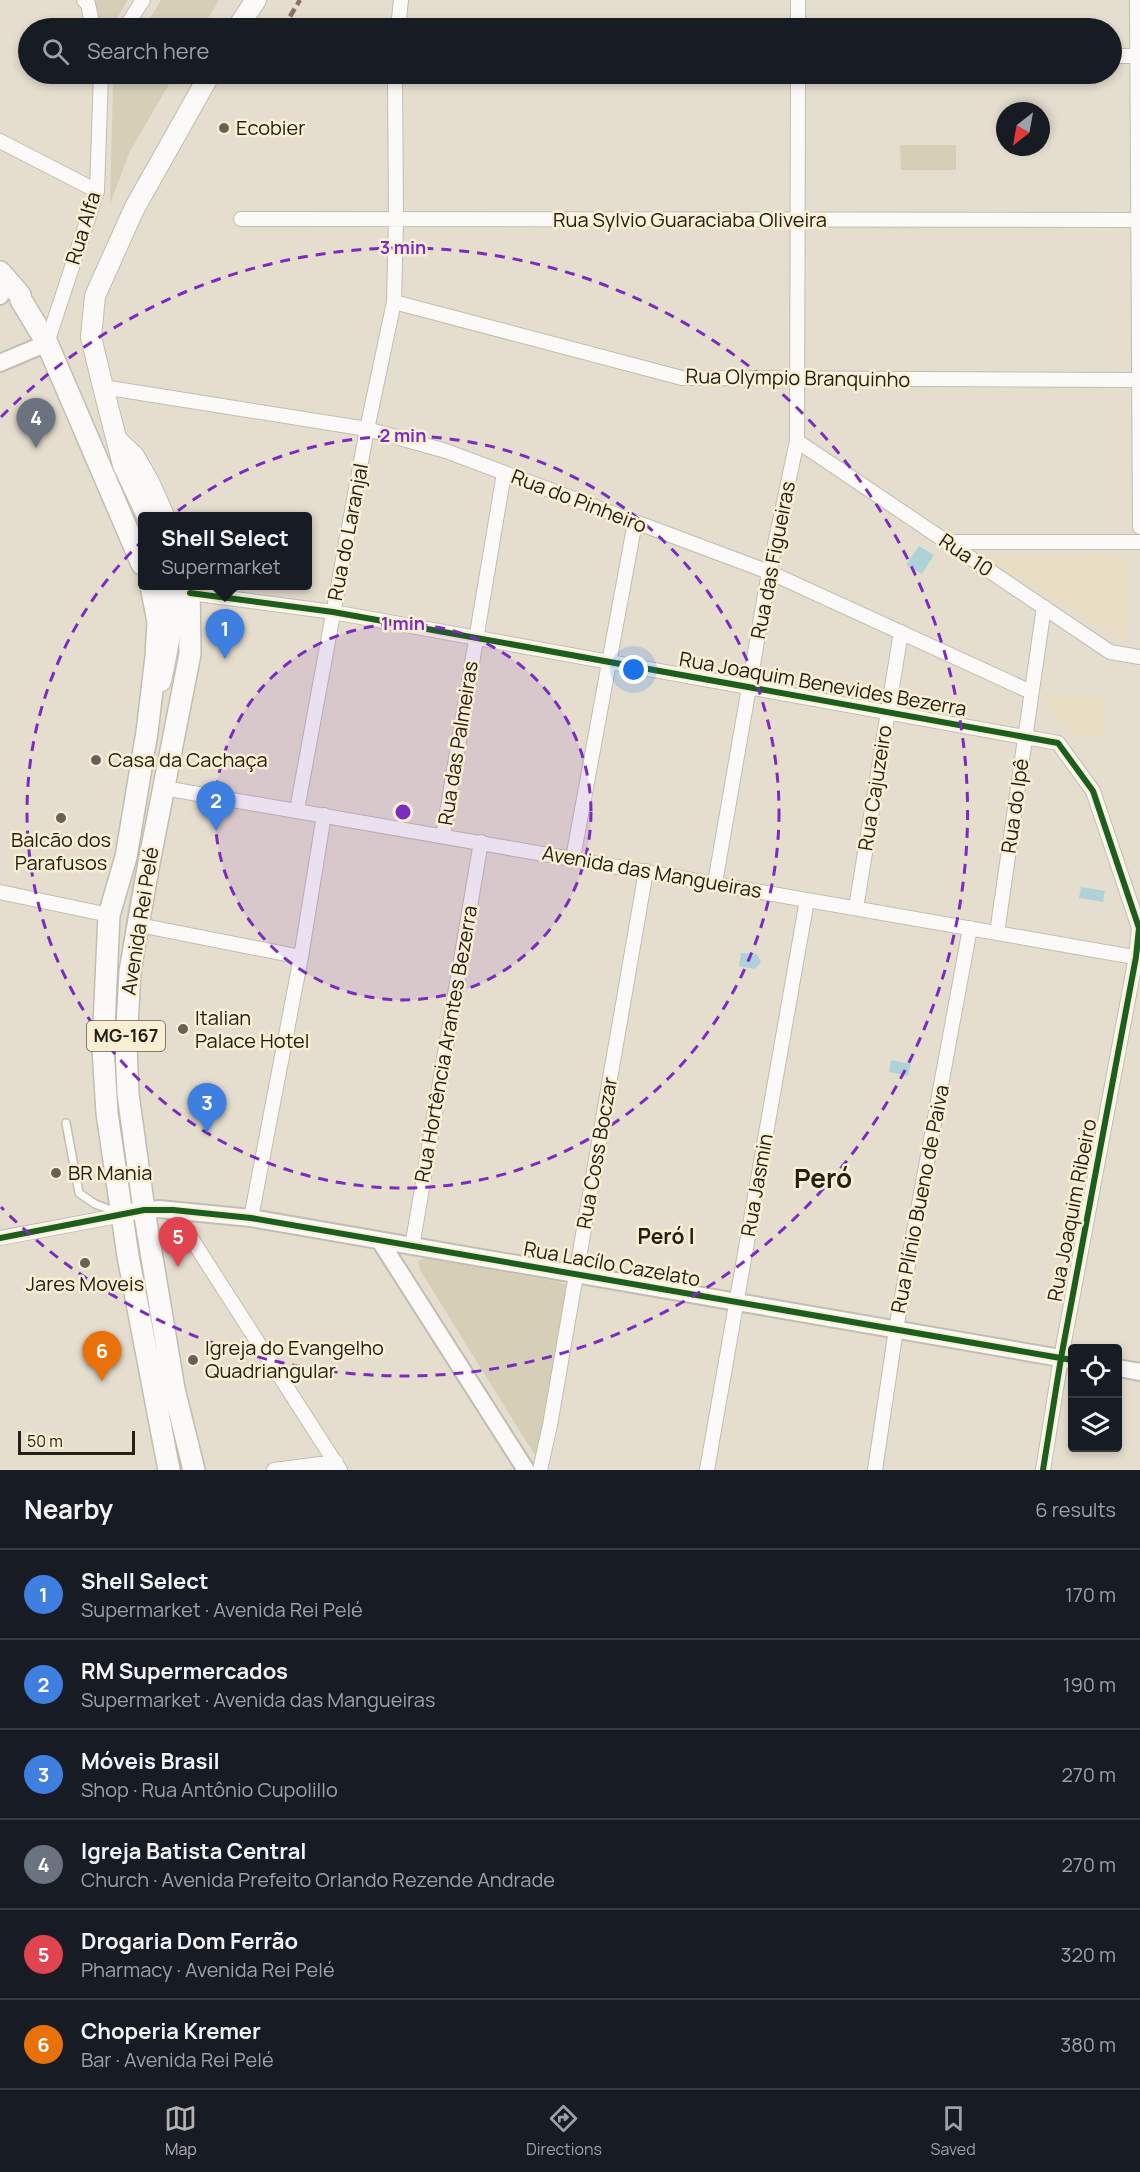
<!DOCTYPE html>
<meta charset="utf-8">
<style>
:root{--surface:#171b24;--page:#20242c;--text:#f1f3f6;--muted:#9ea1a6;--line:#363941;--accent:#b3b2ae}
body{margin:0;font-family:Manrope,sans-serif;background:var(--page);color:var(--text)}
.controls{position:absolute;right:18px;bottom:18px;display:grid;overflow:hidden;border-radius:6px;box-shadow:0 3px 9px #0003}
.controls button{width:54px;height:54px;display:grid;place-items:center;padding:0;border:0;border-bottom:2px solid var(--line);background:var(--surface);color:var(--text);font:30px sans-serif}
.compass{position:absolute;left:996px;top:102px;width:54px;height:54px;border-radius:50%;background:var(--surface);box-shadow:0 3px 9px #0003;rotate:211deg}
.scale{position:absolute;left:18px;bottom:15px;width:117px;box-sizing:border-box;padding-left:6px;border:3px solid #242015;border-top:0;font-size:16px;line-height:21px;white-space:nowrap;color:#242015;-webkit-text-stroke:4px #fbefd3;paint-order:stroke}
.you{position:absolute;left:634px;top:670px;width:21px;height:21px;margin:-15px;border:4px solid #fff;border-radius:50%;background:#1a73e8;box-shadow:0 0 0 9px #1a73e833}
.badge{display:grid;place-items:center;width:39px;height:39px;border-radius:50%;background:var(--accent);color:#fff;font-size:20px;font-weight:700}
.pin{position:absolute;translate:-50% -50px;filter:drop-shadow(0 2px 3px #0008)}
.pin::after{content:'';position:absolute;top:32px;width:21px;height:18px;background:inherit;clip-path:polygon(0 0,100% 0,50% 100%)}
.popup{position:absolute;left:138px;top:512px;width:174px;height:78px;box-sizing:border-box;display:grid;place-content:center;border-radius:6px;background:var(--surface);filter:drop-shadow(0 2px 4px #0005);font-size:20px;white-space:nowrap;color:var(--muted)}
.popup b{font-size:22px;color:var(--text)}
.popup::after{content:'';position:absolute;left:50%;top:100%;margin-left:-12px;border:12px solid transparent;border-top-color:var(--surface)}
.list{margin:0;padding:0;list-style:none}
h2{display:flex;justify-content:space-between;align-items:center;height:78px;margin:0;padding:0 24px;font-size:26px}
h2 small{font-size:20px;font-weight:400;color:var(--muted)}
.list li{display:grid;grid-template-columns:39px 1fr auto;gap:18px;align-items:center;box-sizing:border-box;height:90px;padding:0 24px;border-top:2px solid var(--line)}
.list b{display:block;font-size:22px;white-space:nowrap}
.list p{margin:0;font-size:20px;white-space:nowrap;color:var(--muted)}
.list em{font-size:20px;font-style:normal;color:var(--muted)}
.icon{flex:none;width:33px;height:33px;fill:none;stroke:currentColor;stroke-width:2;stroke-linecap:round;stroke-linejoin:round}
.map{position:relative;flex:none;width:1140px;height:1470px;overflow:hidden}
.search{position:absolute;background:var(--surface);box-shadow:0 3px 9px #0003;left:18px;right:18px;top:18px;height:66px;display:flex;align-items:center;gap:15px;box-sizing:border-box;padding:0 21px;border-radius:33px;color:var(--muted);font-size:22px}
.sheet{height:618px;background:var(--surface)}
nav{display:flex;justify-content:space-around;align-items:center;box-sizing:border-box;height:84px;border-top:2px solid var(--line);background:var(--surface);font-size:16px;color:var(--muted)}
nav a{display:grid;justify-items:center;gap:3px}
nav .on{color:var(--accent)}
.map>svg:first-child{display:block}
.built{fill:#e8dcc2}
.green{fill:#d7ceb8}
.water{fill:#afd2da}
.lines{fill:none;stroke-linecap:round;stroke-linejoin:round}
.service-casing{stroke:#c2bdb1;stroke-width:10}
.minor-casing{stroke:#c2bdb1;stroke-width:16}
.tertiary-casing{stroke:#c2bdb1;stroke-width:20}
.secondary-casing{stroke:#c2bdb1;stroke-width:22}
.primary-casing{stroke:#c2bdb1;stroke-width:24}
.path{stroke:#d2d0cc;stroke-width:3;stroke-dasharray:4.5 3;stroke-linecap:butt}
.service{stroke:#fbfaf8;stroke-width:7}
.minor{stroke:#fbfaf8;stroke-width:14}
.tertiary{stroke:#fbfaf8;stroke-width:16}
.secondary{stroke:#fbfaf8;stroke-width:20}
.primary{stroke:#fbfaf8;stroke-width:21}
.quiet{stroke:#8d6e63;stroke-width:4.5;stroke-dasharray:9 4.5;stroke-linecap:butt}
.cycleway-casing{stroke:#fbefd3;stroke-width:10}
.cycleway{stroke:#1b5e20;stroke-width:6}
.ring{fill:none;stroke:#7b2cbf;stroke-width:3;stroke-dasharray:10 8}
.poi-dot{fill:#686256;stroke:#fbefd3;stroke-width:2}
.labels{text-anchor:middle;stroke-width:5;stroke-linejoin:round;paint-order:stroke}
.shield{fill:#fbefd3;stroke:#645e4e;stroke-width:1.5}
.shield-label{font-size:18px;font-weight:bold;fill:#242015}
.poi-label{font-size:20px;fill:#242015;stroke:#fbefd3;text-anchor:start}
.street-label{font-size:20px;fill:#242015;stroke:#fbefd3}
.neighbourhood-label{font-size:21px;font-weight:bold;fill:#242015;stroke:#fbefd3}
.district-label{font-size:26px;font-weight:bold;fill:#242015;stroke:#fbefd3}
.centre{fill:#7b2cbf;stroke:#fbefd3;stroke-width:3}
.ring-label{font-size:18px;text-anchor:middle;font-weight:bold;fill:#7b2cbf;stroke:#fbefd3;stroke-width:5;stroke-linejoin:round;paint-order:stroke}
</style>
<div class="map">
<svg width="1140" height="1470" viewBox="0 0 1140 1470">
<rect width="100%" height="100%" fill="#e5decf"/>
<path class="built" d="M1117,555L1124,559L1129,567L1126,638L1121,639L993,562L992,556Z
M1041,694L1103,696L1104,734L1072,736Z"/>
<path class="green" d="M91,0H128L111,28H99Z
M161,0H219L202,28H144Z
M118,74H175L130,151L110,204L113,83Z
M900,145H956V170H901Z
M185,650L129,929L132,1192L128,1193C123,1159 116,1124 115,1089C107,944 154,791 185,650Z
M138,1232L185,1470H179L169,1425L135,1233Z
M425,1258L559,1282L566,1285L568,1292L540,1453L537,1455L534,1454L420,1270L418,1261Z"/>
<path class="water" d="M919,546L934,555L922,574L906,565Z
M1081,887L1105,891L1103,902L1079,898Z
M741,953L757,954L761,962L755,969L739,966Z
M891,1060L911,1064L908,1076L889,1072Z"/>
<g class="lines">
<g class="service-casing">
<path id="service" d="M66,1123L79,1193L95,1204L119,1213"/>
</g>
<g class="minor-casing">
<path id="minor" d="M84,0L88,4L93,28
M798,0V28
M1137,0L1140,527
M125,28L143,0
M398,28L401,0
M1112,56H1140
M0,141L97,191
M241,219L1140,220
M394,302L682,378L1140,380
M47,343L97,191L101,74
M103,387L367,429L446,451L769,572L1031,692
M797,441L1110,652L1140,657
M947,542H1140
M190,593L333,612L1058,743L1093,791L1139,928L1136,957L1061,1358L1043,1470
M164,788L1140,958
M297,810L367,429L394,302L396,219L395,74
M443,836L504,473
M573,858L635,522
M715,883L769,572L797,441L798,74
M0,892L109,915
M856,908L901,632
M139,925L301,957
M997,933L1044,607
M173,1210L340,1470
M251,1218L301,957L324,815
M0,1238L123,1215
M412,1247L481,842
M274,1470L336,1462
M540,1470L550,1425L646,871
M707,1470L807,900
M875,1470L896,1329L970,928"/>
</g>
<g class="tertiary-casing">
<path id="tertiary" d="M0,296L7,280
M0,363L47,343
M132,1212L159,1209L251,1218L1072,1360
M380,1241L526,1470
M1118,1368L1140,1372"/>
</g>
<g class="secondary-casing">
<path id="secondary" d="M237,28L256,0
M117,440L134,456L150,484L164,516
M147,516L123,465L103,387L91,337L95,296L134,209L210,74
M161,681C168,648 175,619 170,586"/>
</g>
<g class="primary-casing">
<path id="primary" d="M0,272L20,295L21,300L47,343L142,564
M151,586L158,622L156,657L147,732L126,857L109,915L103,1048L107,1113L128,1256L169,1470
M189,586L190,654L149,863L130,971L126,1045L128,1094L144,1210L174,1389L194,1470"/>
</g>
<path class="path" d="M269,74L277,82"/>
<use href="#service" class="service"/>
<use href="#minor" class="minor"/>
<use href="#tertiary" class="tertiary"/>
<use href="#secondary" class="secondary"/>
<use href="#primary" class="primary"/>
<path class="quiet" d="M283,28L300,0"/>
<g class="cycleway-casing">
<path id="cycleway" d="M190,593L333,612L1058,743L1093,791L1139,928L1136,957L1061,1358L1043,1470
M0,1238L144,1210H173L251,1218L1072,1360"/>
</g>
<use href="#cycleway" class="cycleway"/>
</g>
<circle cx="403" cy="812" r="188" fill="#7b2cbf" fill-opacity=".12"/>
<g class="ring">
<circle cx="403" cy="812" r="188"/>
<circle cx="403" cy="812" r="376"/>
<path d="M1 417A564 564 0 1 1 1 1207"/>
</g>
<g class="poi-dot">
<circle cx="224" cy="128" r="6"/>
<circle cx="96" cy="760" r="6"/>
<circle cx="61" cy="818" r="6"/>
<circle cx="183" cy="1029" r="6"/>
<circle cx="56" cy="1173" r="6"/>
<circle cx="85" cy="1263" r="6"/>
<circle cx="193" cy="1360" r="6"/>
</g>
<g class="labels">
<rect class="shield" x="87" y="1021" width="78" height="30" rx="4.5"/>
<g class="shield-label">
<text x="126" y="1042">MG-167</text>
</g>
<g class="poi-label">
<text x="236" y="135">Ecobier</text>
<text x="108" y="767">Casa da Cachaça</text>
<text x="61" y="847" text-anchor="middle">Balcão dos<tspan x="61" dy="23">Parafusos</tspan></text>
<text x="195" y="1025">Italian<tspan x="195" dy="23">Palace Hotel</tspan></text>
<text x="68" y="1180">BR Mania</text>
<text x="85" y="1291" text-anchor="middle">Jares Moveis</text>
<text x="205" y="1355">Igreja do Evangelho<tspan x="205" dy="23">Quadriangular</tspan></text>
</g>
<g class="street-label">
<text x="690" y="227">Rua Sylvio Guaraciaba Oliveira</text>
<text transform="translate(83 228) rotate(-73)" y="7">Rua Alfa</text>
<text transform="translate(798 378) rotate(1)" y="7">Rua Olympio Branquinho</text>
<text transform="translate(579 501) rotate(21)" y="7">Rua do Pinheiro</text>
<text transform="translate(348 532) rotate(-79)" y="7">Rua do Laranjal</text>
<text transform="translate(966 555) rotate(34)" y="7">Rua 10</text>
<text transform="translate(773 560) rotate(-79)" y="7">Rua das Figueiras</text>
<text transform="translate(823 684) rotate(10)" y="7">Rua Joaquim Benevides Bezerra</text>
<text transform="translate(458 743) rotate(-81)" y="7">Rua das Palmeiras</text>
<text transform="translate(875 788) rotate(-81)" y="7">Rua Cajuzeiro</text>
<text transform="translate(1015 806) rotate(-82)" y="7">Rua do Ipê</text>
<text transform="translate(652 872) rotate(10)" y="7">Avenida das Mangueiras</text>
<text transform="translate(140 921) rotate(-81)" y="7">Avenida Rei Pelé</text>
<text transform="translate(446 1044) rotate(-80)" y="7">Rua Hortência Arantes Bezerra</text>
<text transform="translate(597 1153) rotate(-80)" y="7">Rua Coss Boczar</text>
<text transform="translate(757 1185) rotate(-80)" y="7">Rua Jasmin</text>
<text transform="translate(920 1199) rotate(-79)" y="7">Rua Plínio Bueno de Paiva</text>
<text transform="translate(1072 1210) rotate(-79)" y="7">Rua Joaquim Ribeiro</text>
<text transform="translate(612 1264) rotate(10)" y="7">Rua Lacílo Cazelato</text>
</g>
<g class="neighbourhood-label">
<text x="666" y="1244">Peró I</text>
</g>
<g class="district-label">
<text x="823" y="1188">Peró</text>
</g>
</g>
<circle cx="403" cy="812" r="9" class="centre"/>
<g class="ring-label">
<text x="403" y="254">3 min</text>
<text x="403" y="442">2 min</text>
<text x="403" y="630">1 min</text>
</g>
</svg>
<div class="controls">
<button><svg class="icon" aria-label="locate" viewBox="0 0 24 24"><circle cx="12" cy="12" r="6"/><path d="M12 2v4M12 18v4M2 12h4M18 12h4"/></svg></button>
<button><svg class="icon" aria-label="layers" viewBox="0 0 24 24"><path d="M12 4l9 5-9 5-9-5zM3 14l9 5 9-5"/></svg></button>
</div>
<svg class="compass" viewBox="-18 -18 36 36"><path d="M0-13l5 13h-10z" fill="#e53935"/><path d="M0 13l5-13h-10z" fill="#9ea1a6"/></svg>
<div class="scale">50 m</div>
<div class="you"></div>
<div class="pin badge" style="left:225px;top:659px;background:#3f7fe0">1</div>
<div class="popup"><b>Shell Select</b>Supermarket</div>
<div class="pin badge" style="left:216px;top:831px;background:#3f7fe0">2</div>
<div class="pin badge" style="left:207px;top:1133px;background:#3f7fe0">3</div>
<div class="pin badge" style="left:36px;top:448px;background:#6b7280">4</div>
<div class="pin badge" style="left:178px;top:1267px;background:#e0444e">5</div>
<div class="pin badge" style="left:102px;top:1381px;background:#e8710a">6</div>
<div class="search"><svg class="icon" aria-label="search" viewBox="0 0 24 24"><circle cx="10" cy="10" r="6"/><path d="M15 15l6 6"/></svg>Search here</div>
</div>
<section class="sheet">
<h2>Nearby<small>6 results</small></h2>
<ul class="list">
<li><span class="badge" style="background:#3f7fe0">1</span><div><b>Shell Select</b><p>Supermarket · Avenida Rei Pelé</p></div><em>170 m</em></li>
<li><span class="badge" style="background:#3f7fe0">2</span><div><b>RM Supermercados</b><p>Supermarket · Avenida das Mangueiras</p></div><em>190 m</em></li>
<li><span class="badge" style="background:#3f7fe0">3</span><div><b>Móveis Brasil</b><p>Shop · Rua Antônio Cupolillo</p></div><em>270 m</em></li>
<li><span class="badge" style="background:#6b7280">4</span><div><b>Igreja Batista Central</b><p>Church · Avenida Prefeito Orlando Rezende Andrade</p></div><em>270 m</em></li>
<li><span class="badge" style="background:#e0444e">5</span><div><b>Drogaria Dom Ferrão</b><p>Pharmacy · Avenida Rei Pelé</p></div><em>320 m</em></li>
<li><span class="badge" style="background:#e8710a">6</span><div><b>Choperia Kremer</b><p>Bar · Avenida Rei Pelé</p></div><em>380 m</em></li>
</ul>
</section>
<nav>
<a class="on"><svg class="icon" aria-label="map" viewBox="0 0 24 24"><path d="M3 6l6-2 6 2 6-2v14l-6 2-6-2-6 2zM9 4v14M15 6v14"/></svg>Map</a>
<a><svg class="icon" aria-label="directions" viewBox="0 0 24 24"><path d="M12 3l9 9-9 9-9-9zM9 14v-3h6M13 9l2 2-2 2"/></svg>Directions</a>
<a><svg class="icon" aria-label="saved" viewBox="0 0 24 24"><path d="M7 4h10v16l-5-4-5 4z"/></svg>Saved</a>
</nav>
